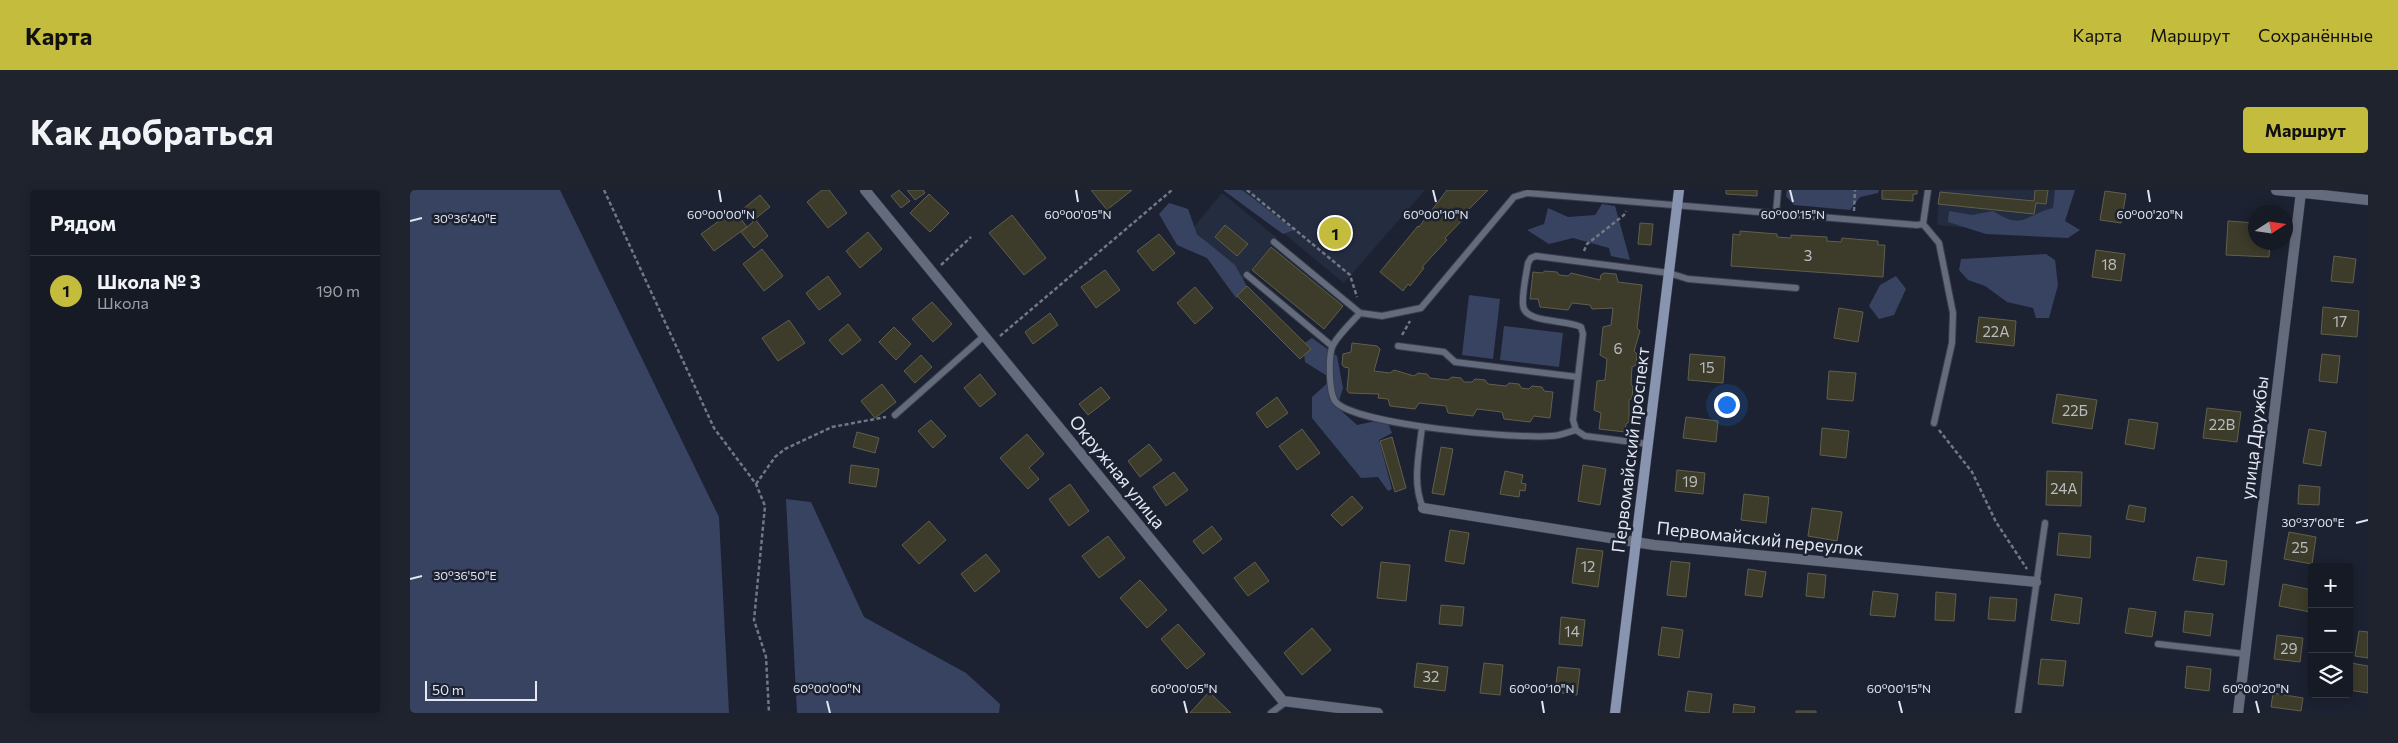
<!DOCTYPE html>
<html lang="ru">
<meta charset="utf-8">
<style>
:root{--surface:#151a25;--page:#1e232d;--text:#f1f3f6;--muted:#9da1a7;--line:#343842;--accent:#c4bc3d}
body{margin:0;font-family:Commissioner,sans-serif;background:var(--page);color:var(--text)}
.controls{position:absolute;right:15px;bottom:15px;display:grid;overflow:hidden;border-radius:5px;box-shadow:0 2px 12px #0003}
.controls button{width:45px;height:45px;display:grid;place-items:center;padding:0;border:0;border-bottom:1px solid var(--line);background:var(--surface);color:var(--text);font:25px sans-serif}
.compass{position:absolute;left:1838px;top:15px;width:45px;height:45px;border-radius:50%;background:var(--surface);box-shadow:0 2px 12px #0003;rotate:78deg}
.scale{position:absolute;left:15px;bottom:12px;width:112px;box-sizing:border-box;padding-left:5px;border:2px solid #e2e7f1;border-top:0;font-size:14px;line-height:18px;white-space:nowrap;color:#e2e7f1;-webkit-text-stroke:4px #1c2231;paint-order:stroke}
.you{position:absolute;left:1316px;top:214px;width:18px;height:18px;margin:-12px;border:4px solid #fff;border-radius:50%;background:#1a73e8;box-shadow:0 0 0 8px #1a73e833}
.badge{display:grid;place-items:center;width:32px;height:32px;border-radius:50%;background:var(--accent);color:#111;font-size:16px;font-weight:700}
.pin{position:absolute;translate:-50% -50%;border:2px solid #fff;box-shadow:0 1px 5px #0006}
.list{margin:0;padding:0;list-style:none}
h2{display:flex;justify-content:space-between;align-items:center;height:65px;margin:0;padding:0 20px;font-size:21px}
h2 small{font-size:16px;font-weight:400;color:var(--muted)}
.list li{display:grid;grid-template-columns:32px 1fr auto;gap:15px;align-items:center;box-sizing:border-box;height:70px;padding:0 20px;border-top:1px solid var(--line)}
.list b{display:block;font-size:19px;white-space:nowrap}
.list p{margin:0;font-size:16px;white-space:nowrap;color:var(--muted)}
.list em{font-size:16px;font-style:normal;color:var(--muted)}
.icon{flex:none;width:28px;height:28px;fill:none;stroke:currentColor;stroke-width:2;stroke-linecap:round;stroke-linejoin:round}
.map{position:relative;flex:none;width:1958px;height:523px;overflow:hidden;border-radius:5px}
header{display:flex;align-items:center;gap:30px;box-sizing:border-box;height:70px;padding:0 25px;background:var(--accent);color:#111}
header strong{font-size:24px}
nav{display:flex;gap:28px;margin-inline-start:auto;font-size:18px}
.intro{display:flex;align-items:center;justify-content:space-between;box-sizing:border-box;height:120px;padding:0 30px}
h1{margin:0;font-size:35px}
.button{padding:12px 22px;border-radius:5px;background:var(--accent);color:#111;font-size:18px;font-weight:700}
main{display:flex;gap:30px;padding:0 30px}
aside{flex:1;background:var(--surface);border-radius:5px;box-shadow:0 2px 12px #0003}
.map>svg:first-child{display:block}
.built{fill:#242c40}
.green{fill:#374361}
.building{fill:#3d3c2a;stroke:#605f4d}
.lines{fill:none;stroke-linecap:round;stroke-linejoin:round}
.lane-casing{stroke:#383e4c;stroke-width:8}
.street-casing{stroke:#383e4c;stroke-width:11}
.secondary-casing{stroke:#383e4c;stroke-width:11}
.path{stroke:#717784;stroke-width:2.5;stroke-dasharray:4 2.5;stroke-linecap:butt}
.lane{stroke:#646b7c;stroke-width:6}
.street{stroke:#646b7c;stroke-width:10}
.secondary{stroke:#8994b0;stroke-width:10}
.ticks{fill:none;stroke:#e2e7f1;stroke-width:2}
.labels{text-anchor:middle;stroke-width:5;stroke-linejoin:round;paint-order:stroke}
.number-label{font-size:15px;fill:#b9bcbf}
.street-label{font-size:18px;fill:#e2e7f1;stroke:#1c2231}
.ticks-label{font-size:12px;text-anchor:middle;fill:#e2e7f1;stroke:#1c2231;stroke-width:5;stroke-linejoin:round;paint-order:stroke}
</style>
<header>
<strong>Карта</strong>
<nav><a>Карта</a><a>Маршрут</a><a>Сохранённые</a></nav>
</header>
<div class="intro"><h1>Как добраться</h1><a class="button">Маршрут</a></div>
<main>
<aside>
<h2>Рядом<small></small></h2>
<ul class="list">
<li><span class="badge">1</span><div><b>Школа № 3</b><p>Школа</p></div><em>190 m</em></li>
</ul>
</aside>
<div class="map">
<svg width="1958" height="523" viewBox="0 0 1958 523">
<rect width="100%" height="100%" fill="#1c2231"/>
<path class="built" d="M821,0H1015L934,93Z
M1530,0H1656L1651,46L1527,35Z
M812,3L867,48L832,91L783,38Z"/>
<path class="green" d="M0,0H150L309,327L319,523H0Z
M813,0H832L884,40L873,44Z
M1377,0H1469L1468,3L1450,7L1440,20L1384,15L1376,6Z
M1645,0H1665L1655,31L1670,40L1658,48L1576,44L1538,32L1539,21L1562,25L1583,21C1614,41 1614,25 1643,18Z
M759,13L778,19L787,44L825,75L839,100L826,108L797,68L767,55L749,24Z
M1192,14L1205,16L1220,70L1201,66L1199,58L1163,48L1139,54L1117,40L1134,34L1138,18L1158,27L1185,25Z
M1636,64L1645,70L1648,95L1639,128H1626L1623,118L1597,112L1575,96L1558,90L1549,80L1551,69Z
M1486,86L1496,99L1484,125L1469,129L1459,116L1470,95Z
M1059,105L1090,109L1083,169L1052,165Z
M1094,136L1153,143L1149,177L1090,170Z
M902,148L927,166L933,198L927,217L947,235L976,229L982,243L969,250L982,299L978,301L968,287L951,288L902,228V207L922,189L895,172L893,154Z
M376,309L401,312L454,427L556,483L590,514L589,523H387Z"/>
<path class="building" d="M412,0H419L437,23L418,38L397,12Z
M489,0L500,11L491,18L481,6Z
M497,0H513L515,3L505,10Z
M681,0H722L697,20Z
M1037,0H1078L1058,20L1060,22L1035,48L1037,50L1012,77L1014,78L1000,96L998,94L993,101L970,82L1008,36L1009,37Z
M1316,0H1347V6L1316,4Z
M1472,0H1507V4H1503V11L1472,9Z
M1625,0H1638L1636,14L1626,13L1624,24L1528,14L1530,2L1624,11Z
M1695,1L1716,4L1711,33L1690,30Z
M519,4L539,23L520,42L500,23Z
M350,5L360,17L345,29L358,46L344,58L331,42L343,32L333,19Z
M324,20L337,37L304,61L291,44Z
M602,25L636,68L614,85L579,43Z
M1818,31L1846,33V52H1860L1859,67L1816,65Z
M1230,33L1243,34L1241,55L1228,54Z
M815,35L838,54L827,66L805,47Z
M1330,41L1367,44V47L1381,48V45L1417,47V51L1431,52L1432,48L1468,51V55H1475L1473,87L1321,76L1323,44L1330,45Z
M458,42L472,59L450,78L436,61Z
M749,44L765,63L743,81L727,61Z
M861,57L933,116L914,139L842,80Z
M352,59L373,86L354,101L333,74Z
M1686,60L1715,64L1711,91L1682,87Z
M1924,66L1946,69L1943,93L1921,91Z
M695,80L710,100L686,118L671,97Z
M1135,81L1147,82L1149,85L1158,86L1161,83L1190,90L1191,85L1194,83L1206,84L1208,92L1232,95L1227,138L1230,141L1224,161L1227,164L1226,175L1222,177L1221,194L1223,197L1222,208L1219,210V232L1216,234L1215,242L1189,239L1191,223L1184,220L1187,191L1195,190L1197,169L1190,165L1193,137L1201,135L1203,118L1182,119L1180,115L1162,113L1158,120L1130,117L1128,109H1120L1123,82L1132,83Z
M418,86L431,104L409,120L396,103Z
M837,96L901,159L890,169L827,106Z
M785,97L803,118L785,134L767,113Z
M522,112L542,134L523,152L502,129Z
M1913,117L1949,121L1947,147L1911,144Z
M1429,118L1453,122L1448,152L1424,148Z
M640,123L648,135L623,154L615,142Z
M1569,127L1606,131L1604,156L1566,152Z
M379,130L395,153L368,171L352,148Z
M438,134L451,150L432,165L419,150Z
M484,137L501,154L486,170L469,152Z
M942,153L967,156L970,159L964,181L980,183L984,180L1004,186L1008,183L1017,184L1020,188L1038,190L1042,187L1051,188L1054,192H1062L1065,189L1075,190L1078,194L1096,196L1099,193L1109,194L1111,198L1119,199L1122,196L1132,197L1134,201L1143,202L1140,228L1124,226L1120,232L1094,229L1092,222L1067,219L1063,226L1038,223L1036,216L1009,213L1005,219L980,216L978,209L968,208L969,204L939,203L937,200L939,178L934,177L932,174L933,164L941,162Z
M1280,164L1315,167L1313,193L1278,190Z
M1912,164L1930,166L1927,193L1909,191Z
M511,165L522,177L505,193L494,181Z
M1419,181L1446,183L1443,211L1417,209Z
M570,184L586,204L570,217L554,198Z
M472,194L486,212L465,228L451,211Z
M691,197L700,208L678,225L669,214Z
M1647,204L1687,210L1682,239L1642,233Z
M867,207L878,223L857,238L846,223Z
M1797,218L1831,222L1827,252L1793,248Z
M1276,227L1308,231L1306,252L1273,248Z
M1719,229L1748,233L1744,259L1715,254Z
M521,230L536,246L523,258L508,241Z
M1412,238L1439,241L1436,268L1410,265Z
M892,239L910,263L887,280L869,256Z
M1899,239L1916,242L1911,276L1893,273Z
M447,242L469,248L465,263L443,257Z
M617,244L634,264L619,278L629,289L618,299L590,268Z
M982,247L996,298L985,302L970,251Z
M739,254L752,270L730,287L718,271Z
M1031,257L1043,259L1034,305L1022,303Z
M441,275L469,279L466,297L439,293Z
M1173,275L1196,279L1190,315L1168,311Z
M1267,280L1295,283L1293,304L1265,301Z
M1095,281L1113,285L1111,293L1116,294L1115,301L1110,300L1109,307L1090,304Z
M1637,281L1672,282L1671,316L1636,315Z
M764,282L778,300L756,316L743,297Z
M660,294L679,321L659,336L639,309Z
M1889,295L1910,297L1909,315L1888,314Z
M1334,304L1359,307L1356,333L1331,330Z
M942,306L953,318L932,336L921,325Z
M1719,315L1736,318L1734,332L1716,329Z
M1402,318L1432,322L1427,351L1398,346Z
M519,331L536,350L509,374L492,355Z
M802,336L812,349L793,364L783,351Z
M1040,340L1059,343L1054,374L1035,371Z
M1879,342L1906,347L1902,374L1874,369Z
M1649,343L1681,346L1680,368L1647,365Z
M698,346L715,368L689,388L672,366Z
M1167,358L1193,361L1188,397L1162,393Z
M576,364L590,381L565,402L551,384Z
M1787,367L1817,371L1814,395L1783,390Z
M1261,371L1280,373L1276,407L1257,405Z
M845,372L859,391L838,406L824,388Z
M971,372L1000,375L996,411L967,408Z
M1338,379L1356,382L1352,407L1335,405Z
M1398,383L1416,385L1414,408L1396,406Z
M730,390L757,420L737,438L710,408Z
M1873,394L1902,400L1900,422L1869,416Z
M1463,401L1488,404L1485,427L1460,425Z
M1526,402L1546,404L1544,431L1525,430Z
M1645,404L1672,408L1669,434L1641,430Z
M1580,407L1607,409L1605,431L1578,429Z
M1031,415L1054,417L1052,436L1029,434Z
M1719,418L1746,422L1742,447L1715,443Z
M1775,421L1803,424L1800,446L1773,442Z
M1151,427L1175,430L1172,456L1149,454Z
M768,434L795,464L777,479L751,449Z
M1252,437L1273,440L1269,468L1248,465Z
M902,438L921,460L892,485L874,463Z
M1949,441L1958,442V468L1945,466Z
M1867,445L1893,448L1890,472L1864,469Z
M1631,469L1656,471L1653,496L1628,494Z
M1007,473L1038,477L1035,501L1004,497Z
M1074,473L1093,475L1090,505L1070,503Z
M1941,473L1958,476V503L1939,500Z
M1777,476L1801,479L1799,501L1775,498Z
M1148,477L1170,479L1167,505L1145,502Z
M1278,501L1302,504L1299,523L1275,521Z
M799,502L821,523H780Z
M1863,503L1893,508L1891,521L1861,517Z
M1324,514L1345,517L1344,523H1323Z
M1386,521H1406V523H1386Z"/>
<g class="lines">
<g class="lane-casing">
<path id="lane" d="M1366,23L1368,0
M1513,34L1529,53L1543,123L1542,153L1524,233
M864,52L950,123L972,126L1011,118L1104,7L1117,3L1507,35L1513,34L1518,0
M837,85L922,156
M950,123C941,133 929,144 923,155C918,165 919,202 925,211C943,235 1107,249 1141,246C1149,246 1158,242 1166,240
M988,156L1034,162L1045,172L1168,187
M485,225L574,146
M1012,237C1009,265 1002,293 1013,318
M1238,254L1175,246L1166,240L1163,230L1173,144L1171,137C1157,129 1114,134 1113,115C1112,102 1116,86 1118,73L1121,68L1126,66L1259,83L1278,89L1386,98
M1748,454L1835,464
M861,523L877,511
M1608,523L1635,333"/>
</g>
<g class="street-casing">
<path id="street" d="M455,0L873,511L968,523
M1866,0L1958,10
M1013,318L1244,355L1626,392
M1828,523L1891,2"/>
</g>
<g class="secondary-casing">
<path id="secondary" d="M1205,523L1269,0"/>
</g>
<path class="path" d="M194,0L304,238L346,294L355,316L344,430L356,467L359,523
M837,0L940,85L947,107
M1444,21L1445,0
M1174,61L1177,54L1214,25L1216,21
M531,75L561,47
M992,145L1000,131
M590,146L762,0
M1529,240L1562,282L1586,332L1617,379
M346,294L365,267L375,259L422,237L476,227"/>
<use href="#lane" class="lane"/>
<use href="#street" class="street"/>
<use href="#secondary" class="secondary"/>
</g>
<path class="ticks" d="M309,0L311,12M666,0L668,12M1023,0L1026,12M1380,0L1383,12M1738,0L1740,12M0,31L12,28M1946,333L1958,330M0,389L12,386M417,511L420,523M774,511L777,523M1132,511L1134,523M1489,511L1492,523M1846,511L1849,523"/>
<g class="labels">
<g class="number-label">
<text x="1398" y="71">3</text>
<text x="1699" y="80">18</text>
<text x="1930" y="137">17</text>
<text x="1586" y="147">22А</text>
<text x="1208" y="164">6</text>
<text x="1297" y="183">15</text>
<text x="1665" y="226">22Б</text>
<text x="1812" y="240">22В</text>
<text x="1280" y="297">19</text>
<text x="1654" y="304">24А</text>
<text x="1890" y="363">25</text>
<text x="1178" y="382">12</text>
<text x="1162" y="447">14</text>
<text x="1879" y="464">29</text>
<text x="1021" y="492">32</text>
</g>
<g class="street-label">
<text transform="translate(1845 248) rotate(-83)" y="6">улица Дружбы</text>
<text transform="translate(1221 260) rotate(-83)" y="6">Первомайский проспект</text>
<text transform="translate(707 282) rotate(51)" y="6">Окружная улица</text>
<text transform="translate(1350 349) rotate(6)" y="6">Первомайский переулок</text>
</g>
</g>
<g class="ticks-label">
<text x="311" y="29">60°00'00"N</text>
<text x="668" y="29">60°00'05"N</text>
<text x="1026" y="29">60°00'10"N</text>
<text x="1383" y="29">60°00'15"N</text>
<text x="1740" y="29">60°00'20"N</text>
<text x="55" y="33">30°36'40"E</text>
<text x="1903" y="337">30°37'00"E</text>
<text x="55" y="390">30°36'50"E</text>
<text x="417" y="503">60°00'00"N</text>
<text x="774" y="503">60°00'05"N</text>
<text x="1132" y="503">60°00'10"N</text>
<text x="1489" y="503">60°00'15"N</text>
<text x="1846" y="503">60°00'20"N</text>
</g>
</svg>
<div class="controls">
<button>+</button>
<button>−</button>
<button><svg class="icon" aria-label="layers" viewBox="0 0 24 24"><path d="M12 4l9 5-9 5-9-5zM3 14l9 5 9-5"/></svg></button>
</div>
<svg class="compass" viewBox="-18 -18 36 36"><path d="M0-13l5 13h-10z" fill="#e53935"/><path d="M0 13l5-13h-10z" fill="#9da1a7"/></svg>
<div class="scale">50 m</div>
<div class="you"></div>
<div class="pin badge" style="left:925px;top:43px">1</div>
</div>
</main>
